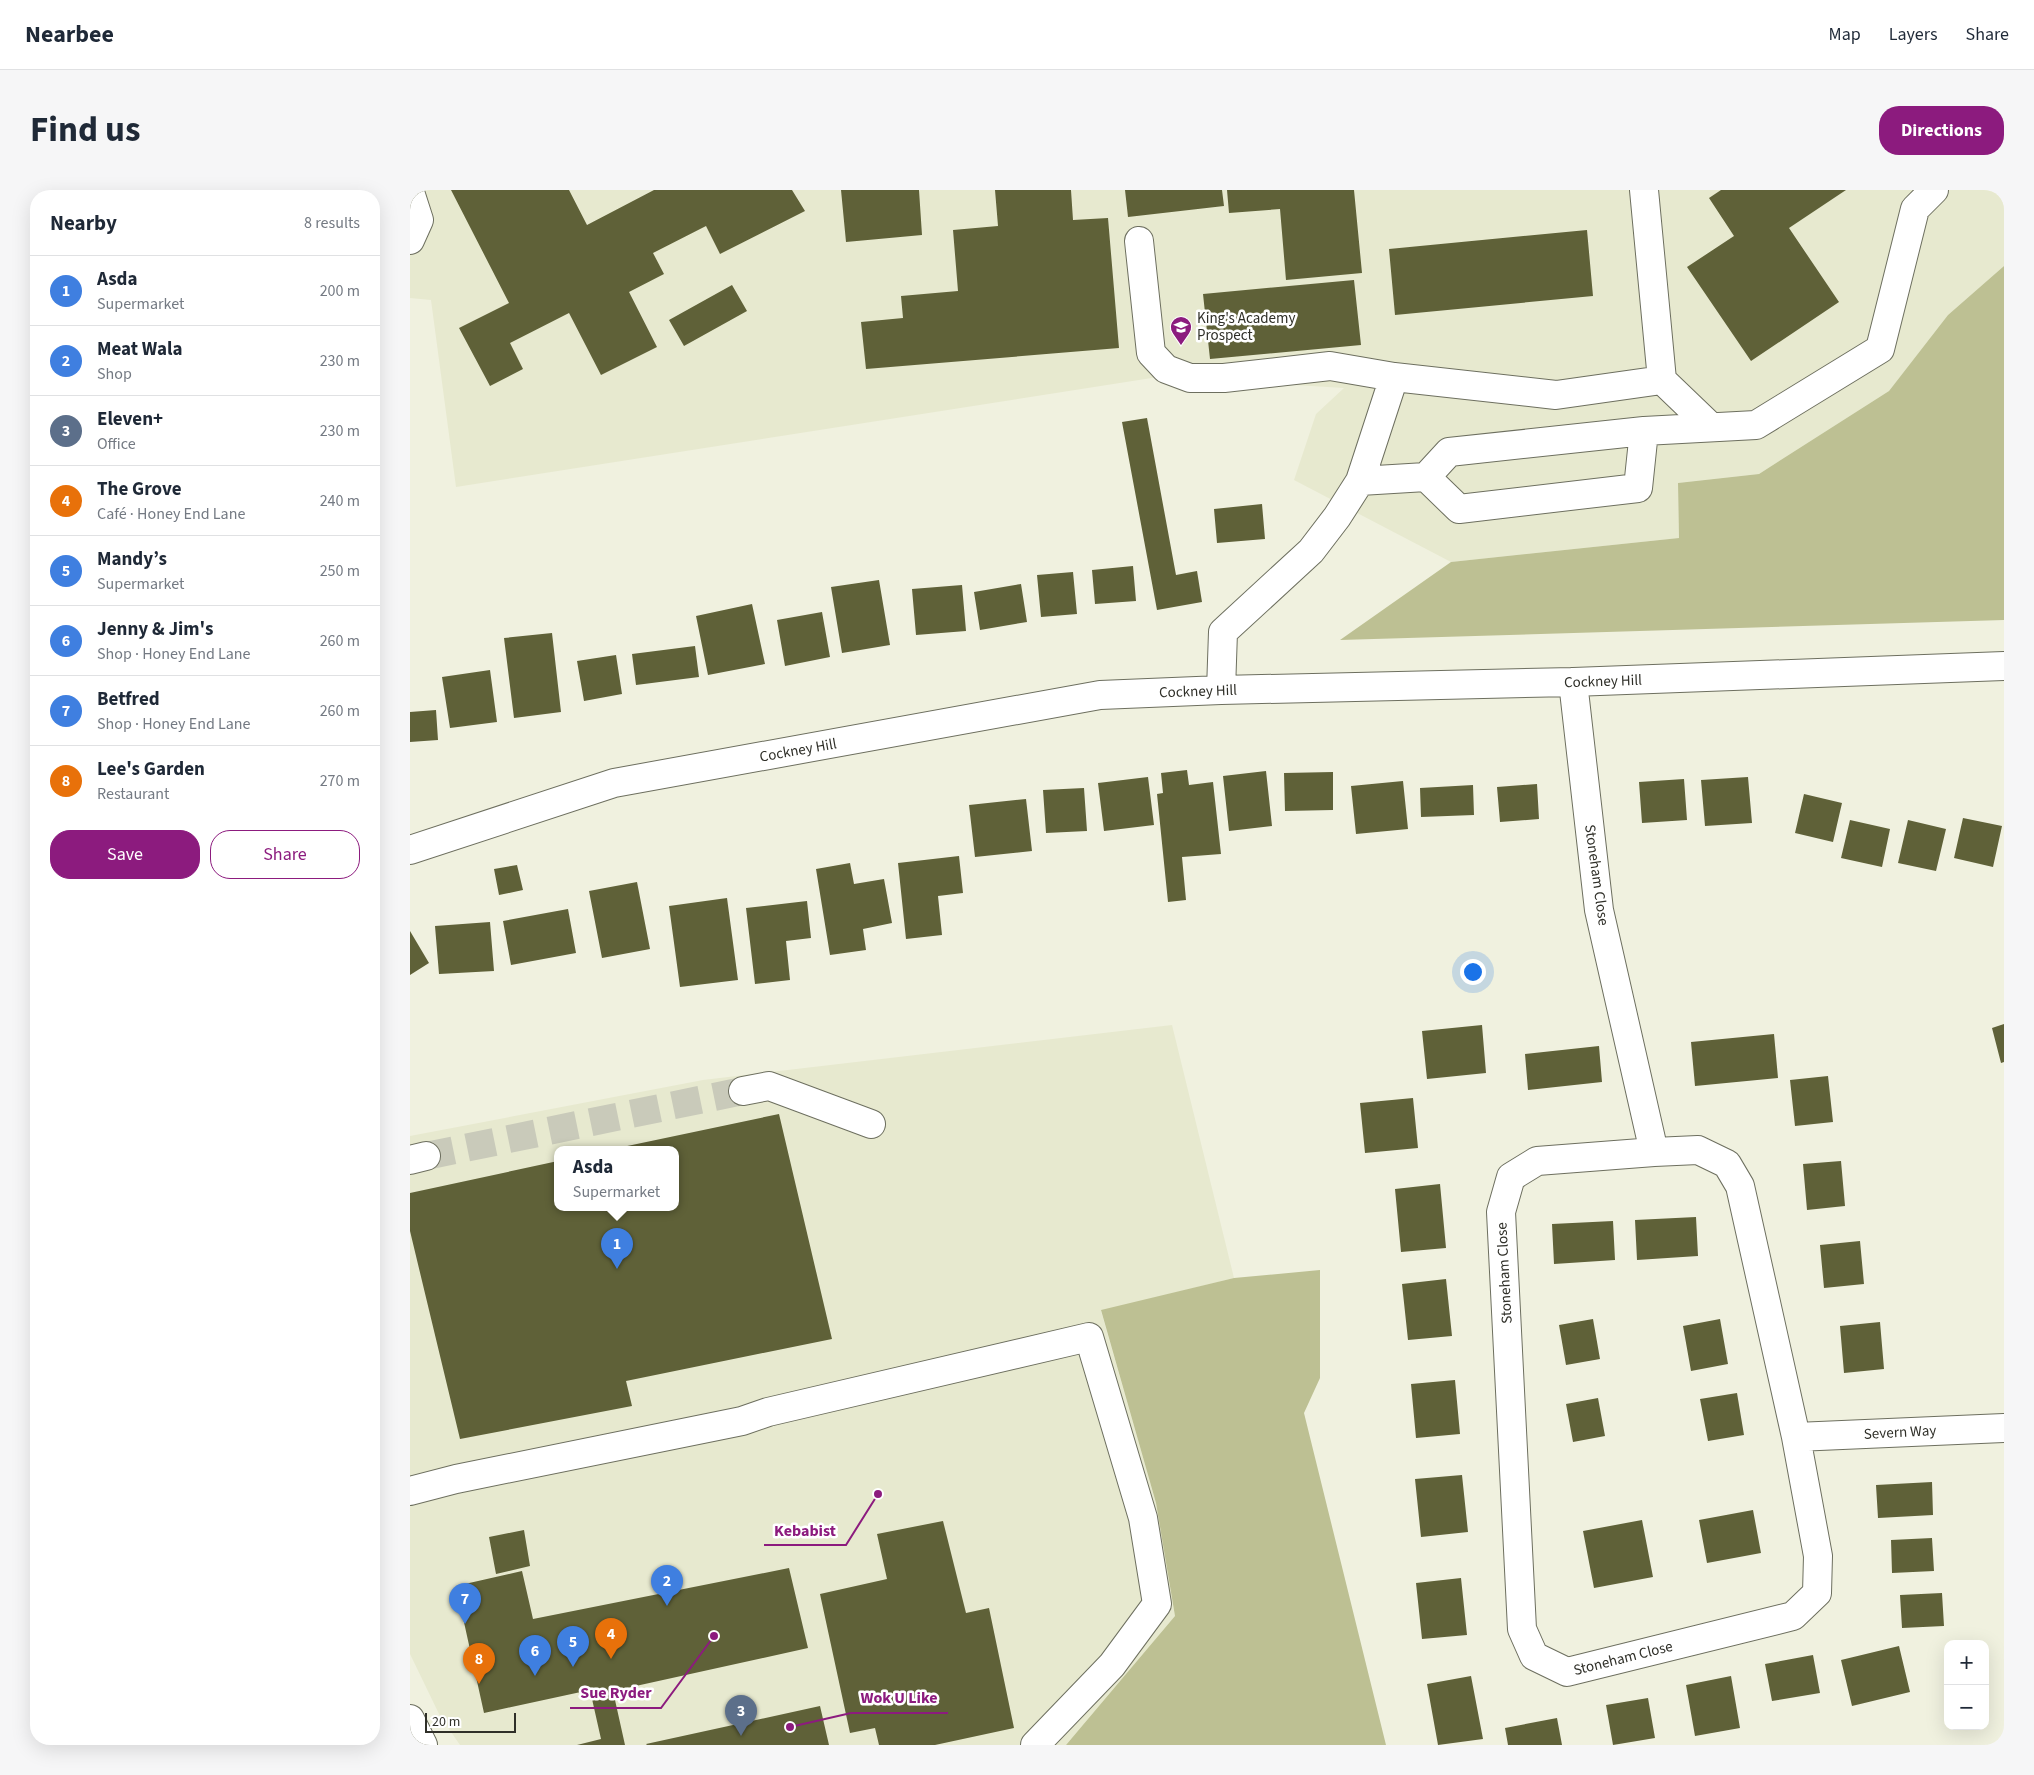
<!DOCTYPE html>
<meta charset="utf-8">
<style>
:root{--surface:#fff;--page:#f6f6f7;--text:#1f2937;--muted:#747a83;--line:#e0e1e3;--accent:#8c1b7e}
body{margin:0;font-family:"Source Sans 3",sans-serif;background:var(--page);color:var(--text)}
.controls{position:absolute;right:15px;bottom:15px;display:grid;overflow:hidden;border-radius:10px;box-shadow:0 5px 20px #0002}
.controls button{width:45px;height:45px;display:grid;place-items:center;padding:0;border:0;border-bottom:1px solid var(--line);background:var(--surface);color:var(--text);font:25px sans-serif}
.scale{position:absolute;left:15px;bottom:12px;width:91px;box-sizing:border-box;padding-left:5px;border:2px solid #2f2f28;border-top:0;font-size:14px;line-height:18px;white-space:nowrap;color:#2f2f28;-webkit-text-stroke:4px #fff;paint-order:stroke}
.you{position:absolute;left:1062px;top:781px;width:18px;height:18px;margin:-12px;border:4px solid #fff;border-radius:50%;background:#1a73e8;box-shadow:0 0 0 8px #1a73e833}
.badge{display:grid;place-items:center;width:32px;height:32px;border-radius:50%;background:var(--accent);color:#fff;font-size:16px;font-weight:700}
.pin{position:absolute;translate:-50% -41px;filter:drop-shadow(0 1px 2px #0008)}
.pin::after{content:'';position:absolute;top:26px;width:18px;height:15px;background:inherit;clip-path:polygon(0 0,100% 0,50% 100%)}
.popup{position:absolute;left:144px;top:956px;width:125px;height:65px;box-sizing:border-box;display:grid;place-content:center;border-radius:10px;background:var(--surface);filter:drop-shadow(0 1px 4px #0005);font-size:16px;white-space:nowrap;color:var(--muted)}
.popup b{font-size:19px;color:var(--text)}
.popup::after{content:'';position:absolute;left:50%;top:100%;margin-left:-10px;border:10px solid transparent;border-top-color:var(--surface)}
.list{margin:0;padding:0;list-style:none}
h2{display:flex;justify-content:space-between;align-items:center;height:65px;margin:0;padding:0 20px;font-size:21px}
h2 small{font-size:16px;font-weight:400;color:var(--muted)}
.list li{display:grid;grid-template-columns:32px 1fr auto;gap:15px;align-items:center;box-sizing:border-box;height:70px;padding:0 20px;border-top:1px solid var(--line)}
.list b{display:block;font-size:19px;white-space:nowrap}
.list p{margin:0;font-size:16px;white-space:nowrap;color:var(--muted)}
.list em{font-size:16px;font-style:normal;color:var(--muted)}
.actions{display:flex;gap:10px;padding:15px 20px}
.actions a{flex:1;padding:11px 0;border:1px solid var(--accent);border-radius:20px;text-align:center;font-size:18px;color:var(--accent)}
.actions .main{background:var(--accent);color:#fff}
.map{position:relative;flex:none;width:1594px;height:1555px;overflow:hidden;border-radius:20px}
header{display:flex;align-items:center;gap:30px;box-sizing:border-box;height:70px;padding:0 25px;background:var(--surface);border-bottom:1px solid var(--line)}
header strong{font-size:24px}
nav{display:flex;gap:28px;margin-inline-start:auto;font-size:18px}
.intro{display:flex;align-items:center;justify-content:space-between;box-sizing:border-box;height:120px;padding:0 30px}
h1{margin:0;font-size:35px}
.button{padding:12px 22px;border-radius:20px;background:var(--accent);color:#fff;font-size:18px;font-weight:700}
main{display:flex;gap:30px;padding:0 30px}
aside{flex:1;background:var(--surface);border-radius:20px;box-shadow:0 5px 20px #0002}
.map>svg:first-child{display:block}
.built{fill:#e7e9cf;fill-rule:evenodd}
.forest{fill:#bdc093}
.building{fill:#5f6138}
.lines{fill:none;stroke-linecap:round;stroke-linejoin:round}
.minor-tunnel{stroke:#c9caba;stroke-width:28;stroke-dasharray:28 14;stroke-linecap:butt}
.minor-casing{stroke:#6d6f5f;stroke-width:30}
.minor{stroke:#fff;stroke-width:28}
.labels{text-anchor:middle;stroke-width:5;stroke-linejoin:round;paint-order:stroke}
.poi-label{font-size:15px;fill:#2f2f28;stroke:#fff;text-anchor:start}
.street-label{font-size:15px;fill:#2f2f28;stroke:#fff}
.leader{fill:none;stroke:#8c1b7e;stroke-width:2}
.callout-dot{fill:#8c1b7e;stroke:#fff;stroke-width:2}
.callout-label{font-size:16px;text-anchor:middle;font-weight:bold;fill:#8c1b7e;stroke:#fff;stroke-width:5;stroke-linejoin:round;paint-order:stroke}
</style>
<header>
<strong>Nearbee</strong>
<nav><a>Map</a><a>Layers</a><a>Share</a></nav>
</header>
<div class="intro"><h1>Find us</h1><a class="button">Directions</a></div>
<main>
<aside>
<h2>Nearby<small>8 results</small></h2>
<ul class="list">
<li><span class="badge" style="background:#3f7fe0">1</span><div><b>Asda</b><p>Supermarket</p></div><em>200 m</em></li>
<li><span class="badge" style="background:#3f7fe0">2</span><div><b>Meat Wala</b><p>Shop</p></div><em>230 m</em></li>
<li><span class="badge" style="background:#5c6f8a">3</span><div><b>Eleven+</b><p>Office</p></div><em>230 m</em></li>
<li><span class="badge" style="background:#e8710a">4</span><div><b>The Grove</b><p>Café · Honey End Lane</p></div><em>240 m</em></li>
<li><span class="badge" style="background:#3f7fe0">5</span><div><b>Mandy’s</b><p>Supermarket</p></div><em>250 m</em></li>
<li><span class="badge" style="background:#3f7fe0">6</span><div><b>Jenny &amp; Jim's</b><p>Shop · Honey End Lane</p></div><em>260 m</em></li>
<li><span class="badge" style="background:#3f7fe0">7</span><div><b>Betfred</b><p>Shop · Honey End Lane</p></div><em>260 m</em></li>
<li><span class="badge" style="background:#e8710a">8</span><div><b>Lee's Garden</b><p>Restaurant</p></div><em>270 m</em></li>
</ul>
<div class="actions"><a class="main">Save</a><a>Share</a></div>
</aside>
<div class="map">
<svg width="1594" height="1555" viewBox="0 0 1594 1555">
<rect width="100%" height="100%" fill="#f0f1df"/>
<path class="built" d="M0,0H1594V76L1538,125L1479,201L1349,284L1268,293L1269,348L1041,372L884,290L906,224L934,198L748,187L46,297L21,110L0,108Z
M762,835L824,1088L691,1121L746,1313L765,1426L656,1555H50L30,1526L0,1464V946L293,890ZM148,960H266V1018H148Z"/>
<path class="forest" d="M1594,76V430L930,450L1041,372L1269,348L1268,293L1349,284L1479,201L1538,125Z
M910,1080V1188L894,1223L976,1555H656L765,1426L746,1313L691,1120L824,1088Z"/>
<path class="building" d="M41,0H159L177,35L244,0H382L395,21L310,64L296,36L243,63L254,84L219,102L247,157L191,185L159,123L100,153L113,179L80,196L49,138L99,113Z
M431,0H509L512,45L436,52Z
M585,0H661L663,30L698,28L709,158L456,179L451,132L493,128L491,106L548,101L543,40L588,36Z
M715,0H812L814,16L718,27Z
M817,0H944L952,83L876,90L870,19L819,23Z
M1311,0H1436L1379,38L1429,112L1341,171L1277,77L1324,46L1299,8Z
M1177,40L1183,106L985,125L979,59Z
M944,90L951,155L800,169L793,104Z
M322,95L337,121L274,156L259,130Z
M737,228L766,385L787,381L792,412L747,420L712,232Z
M852,314L855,349L807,353L804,319Z
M723,376L726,411L685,414L682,380Z
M663,382L667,424L631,427L627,385Z
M469,390L480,455L432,463L421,397Z
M611,394L617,432L570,440L564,402Z
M552,395L556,441L506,445L502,399Z
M342,414L355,474L298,485L286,426Z
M412,422L420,467L375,476L367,430Z
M142,443L151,522L104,528L94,448Z
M285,456L289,487L226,495L222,464Z
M206,465L212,504L174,511L167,471Z
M80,480L87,532L40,538L32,487Z
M26,520L28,550L0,552V522Z
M777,580L779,595L803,592L811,664L772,667L776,710L758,712L747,604L753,603L751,583Z
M856,581L862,636L819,641L813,586Z
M923,582V620L875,621L874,583Z
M738,587L744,635L694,641L688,593Z
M1338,587L1342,633L1295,636L1291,590Z
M1274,589L1277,630L1232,633L1229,592Z
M993,591L998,639L946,644L941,596Z
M1127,594L1129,629L1090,632L1087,597Z
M1063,595L1064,625L1011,627L1010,598Z
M674,598L677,641L636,643L633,600Z
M1394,604L1432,613L1423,652L1385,643Z
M616,609L622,661L565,667L559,615Z
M1553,628L1592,636L1583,677L1544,668Z
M1440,630L1480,639L1472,677L1431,668Z
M1498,630L1536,639L1526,681L1488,673Z
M549,666L553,703L528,706L532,745L496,749L488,673Z
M440,673L444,694L474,689L482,733L453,739L456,760L420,765L406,679Z
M107,675L113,700L89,705L84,679Z
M227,692L240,759L192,768L179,701Z
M317,708L328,790L270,797L259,716Z
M397,711L401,748L376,751L380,790L345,794L336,718Z
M158,719L166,763L101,775L93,731Z
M80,732L84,781L29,784L25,736Z
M0,741L19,773L0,785Z
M1594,834V872L1591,873L1582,838Z
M1072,835L1076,883L1017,889L1012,841Z
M1364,844L1368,888L1285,896L1281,852Z
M1189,856L1192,892L1118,900L1115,864Z
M1418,886L1423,932L1385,936L1380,890Z
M1003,908L1008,958L955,963L950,913Z
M369,924L422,1149L216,1191L222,1216L50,1249L0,1041V1003L148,971V1018H266V960L203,959Z
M1431,971L1435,1016L1397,1020L1393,974Z
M1030,994L1036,1058L991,1062L985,999Z
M1286,1027L1288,1066L1227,1070L1225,1030Z
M1203,1031L1205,1070L1144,1074L1142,1034Z
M1450,1051L1454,1094L1414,1098L1410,1055Z
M1036,1089L1042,1146L998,1150L992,1094Z
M1183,1129L1190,1169L1156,1175L1149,1135Z
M1310,1129L1318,1174L1281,1181L1273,1136Z
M1470,1132L1474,1179L1434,1183L1430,1136Z
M1045,1190L1050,1244L1006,1248L1001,1194Z
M1327,1203L1334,1245L1298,1251L1290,1209Z
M1188,1208L1195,1246L1163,1252L1156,1214Z
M1052,1285L1058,1342L1011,1347L1005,1289Z
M1522,1292L1523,1325L1468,1328L1466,1295Z
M1343,1320L1351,1363L1297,1373L1289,1330Z
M1232,1330L1243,1387L1184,1398L1173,1341Z
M533,1331L556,1423L579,1418L604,1538L525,1555H469L465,1538L440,1543L410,1404L477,1389L467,1344Z
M114,1340L120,1376L86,1384L79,1347Z
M1522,1348L1524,1381L1482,1383L1481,1350Z
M379,1378L398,1458L203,1501L215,1555H167L191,1549L180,1500L74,1523L46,1396L112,1381L123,1429Z
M1051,1388L1057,1445L1012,1449L1006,1393Z
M1532,1403L1534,1436L1492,1438L1490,1405Z
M1489,1456L1500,1502L1442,1516L1431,1470Z
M1403,1465L1410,1503L1362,1511L1355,1474Z
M1061,1486L1073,1549L1028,1555L1017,1494Z
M1321,1486L1330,1538L1285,1546L1276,1495Z
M1238,1508L1245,1548L1203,1555L1196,1515Z
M410,1516L419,1555H237L236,1554Z
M1147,1528L1152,1555H1098L1095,1538Z"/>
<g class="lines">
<path class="minor-tunnel" d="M16,966L333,901"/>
<g class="minor-casing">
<path id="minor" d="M0,2L9,30L0,50
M729,51L741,163L756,179L780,188H814L920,176L984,187L1146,205L1252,190L1234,0
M1252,190L1301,237
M1234,241L1346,235L1470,159L1505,19L1524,0
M950,291L1016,287L1039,262L1234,241L1228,298L1049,319L1016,287
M1163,492L1189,720L1244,962L1288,960L1317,974L1330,996L1386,1247L1408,1366L1407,1403L1383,1426L1157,1482L1124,1466L1112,1439L1091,1022L1101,987L1127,971L1244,962
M811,500L813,442L901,361L927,327L950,291L984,187
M0,660L204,593L690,505L811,500L1163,492L1594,476
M333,901L359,896L461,934
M0,970L16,966
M1386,1247L1594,1238
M0,1301L46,1289L332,1231L358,1222L679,1147L733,1328L747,1414L702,1475L625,1555
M0,1529L13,1555"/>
</g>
<use href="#minor" class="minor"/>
</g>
<defs>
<g id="school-pin" transform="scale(1.125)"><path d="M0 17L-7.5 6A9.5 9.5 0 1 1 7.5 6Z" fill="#8c1b7e" stroke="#fff"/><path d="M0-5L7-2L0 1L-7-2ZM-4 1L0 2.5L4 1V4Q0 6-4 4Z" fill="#fff"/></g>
</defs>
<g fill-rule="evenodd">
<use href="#school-pin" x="771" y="137"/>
</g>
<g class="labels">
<g class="poi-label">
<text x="787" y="133">King's Academy<tspan x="787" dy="17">Prospect</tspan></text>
</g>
<g class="street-label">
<text transform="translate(1193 491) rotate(-2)" y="5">Cockney Hill</text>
<text transform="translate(788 501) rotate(-2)" y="5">Cockney Hill</text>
<text transform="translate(388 560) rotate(-10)" y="5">Cockney Hill</text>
<text transform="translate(1187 685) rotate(82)" y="5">Stoneham Close</text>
<text transform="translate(1094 1083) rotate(-93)" y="5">Stoneham Close</text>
<text transform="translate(1490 1242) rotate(-3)" y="5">Severn Way</text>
<text transform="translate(1213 1468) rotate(-14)" y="5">Stoneham Close</text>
</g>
</g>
<path class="leader" d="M468 1304L436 1355H354M304 1446L251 1518H160M380 1537L441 1523H538"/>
<g class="callout-dot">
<circle cx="468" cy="1304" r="5"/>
<circle cx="304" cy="1446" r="5"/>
<circle cx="380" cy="1537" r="5"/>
</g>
<g class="callout-label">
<text x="395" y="1346">Kebabist</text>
<text x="206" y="1508">Sue Ryder</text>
<text x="489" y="1513">Wok U Like</text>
</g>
</svg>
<div class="controls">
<button>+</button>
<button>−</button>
</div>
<div class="scale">20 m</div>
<div class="you"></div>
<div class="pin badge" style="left:207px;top:1079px;background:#3f7fe0">1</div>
<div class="popup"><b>Asda</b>Supermarket</div>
<div class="pin badge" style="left:257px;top:1416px;background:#3f7fe0">2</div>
<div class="pin badge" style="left:331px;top:1546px;background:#5c6f8a">3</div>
<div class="pin badge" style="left:201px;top:1469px;background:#e8710a">4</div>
<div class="pin badge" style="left:163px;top:1477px;background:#3f7fe0">5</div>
<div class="pin badge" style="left:125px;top:1486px;background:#3f7fe0">6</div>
<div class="pin badge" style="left:55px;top:1434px;background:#3f7fe0">7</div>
<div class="pin badge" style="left:69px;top:1494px;background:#e8710a">8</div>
</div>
</main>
